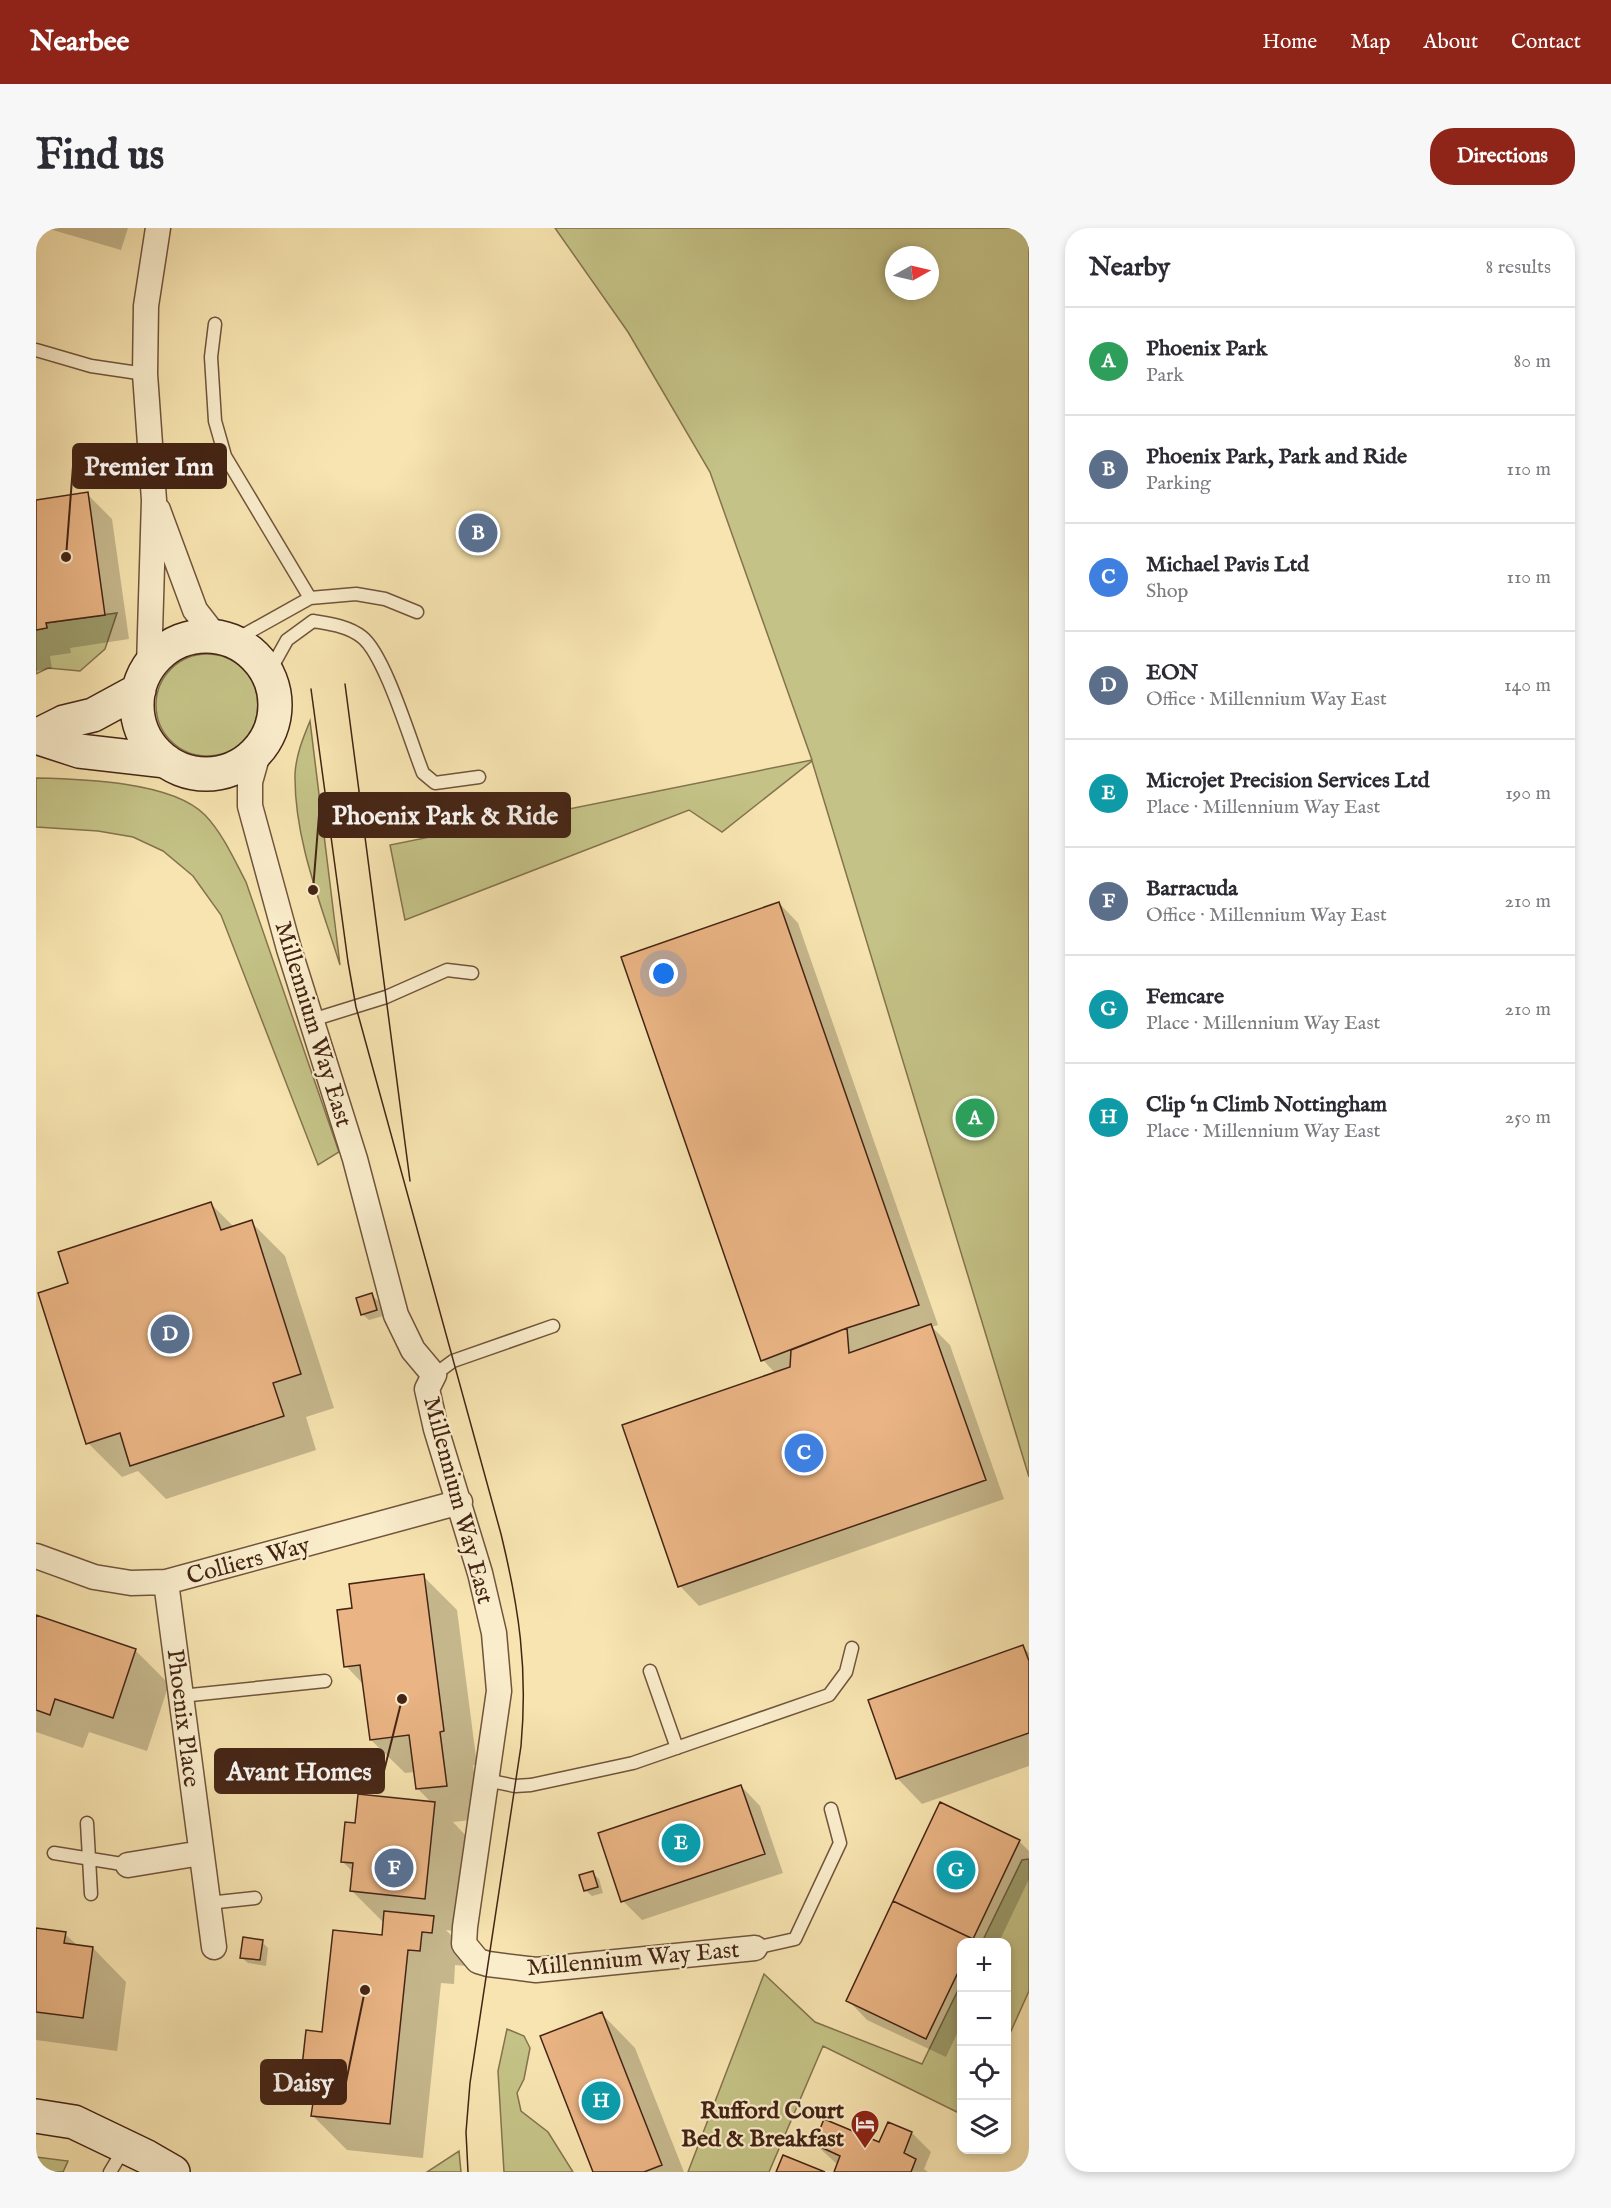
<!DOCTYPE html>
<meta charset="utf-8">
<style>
:root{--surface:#fff;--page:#f7f7f7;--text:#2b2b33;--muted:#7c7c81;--line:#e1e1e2;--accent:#8f2418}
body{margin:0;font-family:"IM FELL English",serif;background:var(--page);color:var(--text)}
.controls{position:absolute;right:18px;bottom:18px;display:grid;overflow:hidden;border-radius:12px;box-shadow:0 3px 9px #0003}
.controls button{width:54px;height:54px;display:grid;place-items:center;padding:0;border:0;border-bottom:2px solid var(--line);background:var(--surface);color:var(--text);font:30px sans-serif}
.compass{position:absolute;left:849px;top:18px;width:54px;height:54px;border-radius:50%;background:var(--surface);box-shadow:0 3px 9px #0003;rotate:82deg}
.you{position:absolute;left:628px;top:746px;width:21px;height:21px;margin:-15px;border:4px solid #fff;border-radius:50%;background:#1a73e8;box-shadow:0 0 0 9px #1a73e833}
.badge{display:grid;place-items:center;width:39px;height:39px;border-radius:50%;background:var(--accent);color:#fff;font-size:20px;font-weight:700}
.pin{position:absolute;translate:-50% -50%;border:3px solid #fff;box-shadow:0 2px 6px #0006}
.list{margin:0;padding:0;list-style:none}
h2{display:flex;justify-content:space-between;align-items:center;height:78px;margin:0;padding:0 24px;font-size:26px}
h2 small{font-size:20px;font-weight:400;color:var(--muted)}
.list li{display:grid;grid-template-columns:39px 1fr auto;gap:18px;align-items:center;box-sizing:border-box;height:108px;padding:0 24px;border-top:2px solid var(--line)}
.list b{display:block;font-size:22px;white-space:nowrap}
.list p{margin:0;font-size:20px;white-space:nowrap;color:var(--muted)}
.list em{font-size:20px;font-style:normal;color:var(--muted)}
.icon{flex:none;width:33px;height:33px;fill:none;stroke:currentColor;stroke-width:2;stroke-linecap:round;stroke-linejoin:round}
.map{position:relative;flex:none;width:993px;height:1944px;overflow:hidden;border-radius:24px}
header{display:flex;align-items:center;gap:36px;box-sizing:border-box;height:84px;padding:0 30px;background:var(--accent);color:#fff}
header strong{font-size:28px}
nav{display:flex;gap:33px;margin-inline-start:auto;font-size:21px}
.intro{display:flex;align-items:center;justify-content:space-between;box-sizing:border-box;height:144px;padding:0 36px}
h1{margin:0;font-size:42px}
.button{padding:15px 27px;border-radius:24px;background:var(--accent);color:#fff;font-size:21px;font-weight:700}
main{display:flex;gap:36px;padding:0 36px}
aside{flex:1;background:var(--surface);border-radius:24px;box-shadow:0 3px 9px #0003}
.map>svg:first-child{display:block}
.green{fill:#c4c286;stroke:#84734e;stroke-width:1.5;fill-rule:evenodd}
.shadow{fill:#0003}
.building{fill:#eab484;stroke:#442415;stroke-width:1.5}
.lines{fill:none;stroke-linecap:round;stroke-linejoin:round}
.lane-casing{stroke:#71543c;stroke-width:15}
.street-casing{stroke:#71543c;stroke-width:27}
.secondary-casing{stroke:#442415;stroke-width:36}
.lane{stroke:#faedcc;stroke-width:12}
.street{stroke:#faedcc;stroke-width:24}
.secondary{stroke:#faedcc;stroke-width:33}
.tram{stroke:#442415;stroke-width:1.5}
.labels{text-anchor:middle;stroke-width:4.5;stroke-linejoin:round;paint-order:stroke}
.street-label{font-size:24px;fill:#442415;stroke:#faedcc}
.poi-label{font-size:24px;font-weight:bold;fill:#442415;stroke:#faedcc;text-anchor:end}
.leader{fill:none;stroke:#442415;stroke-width:2}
.callout-dot{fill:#442415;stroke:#faedcc;stroke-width:2}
.callout{fill:#442415;stroke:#442415;stroke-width:2}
.callout-label{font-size:26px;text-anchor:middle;font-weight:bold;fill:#fff}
</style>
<header>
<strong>Nearbee</strong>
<nav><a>Home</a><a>Map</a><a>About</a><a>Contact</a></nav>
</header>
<div class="intro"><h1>Find us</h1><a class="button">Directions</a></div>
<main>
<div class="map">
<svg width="993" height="1944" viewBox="0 0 993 1944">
<rect width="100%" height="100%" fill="#f7e4b0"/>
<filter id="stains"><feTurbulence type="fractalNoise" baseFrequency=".00333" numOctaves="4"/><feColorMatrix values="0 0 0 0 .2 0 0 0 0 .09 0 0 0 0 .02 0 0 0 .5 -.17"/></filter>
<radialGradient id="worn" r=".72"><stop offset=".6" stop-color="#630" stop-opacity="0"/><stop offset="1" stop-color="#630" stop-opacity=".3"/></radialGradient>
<path class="green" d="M519,0H993V1249L776,533L686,604L653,582L369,692L354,617L776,532L674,244L592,104ZM858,27H894V63H858Z
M81,385L69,421L44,443L12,440L0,446V402L11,400L10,395Z
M120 477a51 51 0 1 1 102 0a51 51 0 1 1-102 0Z
M274,493L304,737C285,676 258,611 259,546C260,527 267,510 274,493Z
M0,550C45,551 136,553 169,587C187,606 198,631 210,654L303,924L282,937L185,687L157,648L127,623L97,609L62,603L0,599Z
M993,1631V1763L971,1812L970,1714H946L986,1632Z
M728,1746L779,1794L886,1836L925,1756V1886L787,1818L733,1944H652Z
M471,1801L488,1808L494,1820L488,1851L481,1865L485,1883L512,1904L537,1944H468L462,1843Z
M423,1923L425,1944H391Z
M0,1929L32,1933L27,1944H0Z"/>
<path class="shadow" d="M10,0H92L85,22Z
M51,266L76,291L93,411L34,420L35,425L14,428L16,441L0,443V273Z
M743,675L762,695L902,1097L896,1099L914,1117L968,1271L663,1378L644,1358L740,1146L727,1132Z
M175,976L198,999L215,994L249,1028L298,1180L270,1189L280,1222L130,1271L102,1243L86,1249L52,1215L34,1056Z
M336,1067L342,1073L347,1088L333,1092L326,1086Z
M387,1348L421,1382L441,1537H437L444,1591L417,1594L432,1610L422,1704L410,1702L431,1723L430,1738L419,1737L418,1756L405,1755L387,1930L311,1922L277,1888L278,1879L265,1866L287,1806L347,1708L348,1695L315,1662L317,1644L306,1633L321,1597L396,1575L382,1561L379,1544L369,1545L335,1512L328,1457L310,1438L318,1381Z
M0,1389L99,1422L133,1456L111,1523L53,1504L47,1520L0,1504Z
M987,1419L993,1425V1538L886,1576L862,1551L834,1473Z
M705,1558L724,1578L747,1645L606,1692L587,1673Z
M983,1613L993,1623V1651L963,1714H926V1795L910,1829L831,1792L812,1772Z
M556,1645L563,1651L567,1665L556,1668L549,1662Z
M0,1702L29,1706L42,1718L57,1720L90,1754L81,1823L0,1812Z
M226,1714L232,1720L230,1738L212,1735L205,1729Z
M566,1786L599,1820L648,1944H559Z
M853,1896L876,1905L895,1924L888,1941L892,1944H799L802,1937L779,1916H844Z"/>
<path class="building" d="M52,264L69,387L10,395L11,400L0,402V272Z
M743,674L883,1077L811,1100L725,1133L585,729Z
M175,974L185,1002L216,992L265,1146L237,1155L248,1188L94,1238L84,1205L50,1216L2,1065L32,1055L22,1024Z
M336,1065L341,1082L325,1087L320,1070Z
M895,1096L950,1252L642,1359L586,1197L754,1139L755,1122L811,1100L813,1125Z
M388,1346L408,1503L404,1504L411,1558L380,1561L373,1507L334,1512L324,1437L308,1439L301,1382L316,1380L313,1356Z
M0,1387L100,1421L77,1490L19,1471L14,1487L0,1482Z
M987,1417L993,1433V1505L860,1551L832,1472Z
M705,1557L729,1626L585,1674L562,1605Z
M322,1566L399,1574L389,1671L314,1663L317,1635L305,1634L309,1594L319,1595Z
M904,1574L984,1612L937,1711L857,1673Z
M557,1643L562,1659L548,1663L543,1647Z
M857,1673L937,1711L935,1714H926V1736L890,1811L810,1773Z
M348,1683L398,1688L396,1705L386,1704L384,1723L372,1722L354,1896L275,1888L278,1868L263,1866L270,1802L286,1804L297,1702L346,1707Z
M0,1700L30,1704L28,1715L57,1719L47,1790L0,1784Z
M207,1709L227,1712L224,1732L204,1730Z
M566,1784L626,1937L608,1944H557L504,1808Z
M788,1891L843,1914L852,1894L876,1904L868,1925L880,1931L875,1944H798L804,1928L778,1916Z
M747,1927L789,1944H740Z"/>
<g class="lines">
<g class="lane-casing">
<path id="lane" d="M179,96L175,129L179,193L189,228L274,370L197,413
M0,122L55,138L109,146
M274,370L320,366L349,371L381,384
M232,446L251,412L277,393C294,396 312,398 326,409C349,427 375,515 387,545L399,555L443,549
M276,792L350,769L411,742L436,745
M398,1147L417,1133L517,1098
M614,1443L641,1520
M145,1468L289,1453
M450,1552L479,1558L495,1557L597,1535L793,1467L810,1444L816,1420
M51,1595L55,1666
M18,1625L92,1637
M172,1675L219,1670
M719,1720L759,1711L804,1615L795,1581
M74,1944L89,1919"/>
</g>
<g class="street-casing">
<path id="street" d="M122,282L159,382L180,409
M113,438L118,272L109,146L110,78L122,0
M223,522L214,554V578L253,721L319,931L360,1087L377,1122L398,1147L391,1161L400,1201L444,1345L458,1405L463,1463L429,1699L428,1716L442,1733L452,1736L500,1742L719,1720
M0,1328L58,1349L95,1355L130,1354L424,1274
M130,1354L178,1719
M92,1637L165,1625"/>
</g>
<g class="secondary-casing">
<path id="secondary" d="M101 477a69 69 0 1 1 138 0a69 69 0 1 1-138 0Z
M0,508L28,494L57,487L103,462
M0,509L43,523L130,533
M0,1888L38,1894L111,1929L137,1944"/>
</g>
<use href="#lane" class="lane"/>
<use href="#street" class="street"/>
<use href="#secondary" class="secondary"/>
<path class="tram" d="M309,456L374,953
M275,461L312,734L320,779L465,1306C483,1380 492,1441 485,1518L434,1855L430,1904L432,1944"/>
</g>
<defs>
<g id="hotel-pin" transform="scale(1.5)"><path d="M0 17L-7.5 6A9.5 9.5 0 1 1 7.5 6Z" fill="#8f2418" stroke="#faedcc"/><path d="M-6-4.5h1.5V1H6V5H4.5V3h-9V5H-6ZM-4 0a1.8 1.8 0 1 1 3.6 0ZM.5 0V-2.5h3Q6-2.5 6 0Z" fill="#fff"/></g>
</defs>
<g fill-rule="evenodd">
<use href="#hotel-pin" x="829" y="1896"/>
</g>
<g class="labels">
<g class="street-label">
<text transform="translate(278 796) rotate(73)" y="8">Millennium Way East</text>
<text transform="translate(423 1272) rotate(75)" y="8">Millennium Way East</text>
<text transform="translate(212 1332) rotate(-15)" y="8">Colliers Way</text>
<text transform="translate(148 1490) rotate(83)" y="8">Phoenix Place</text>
<text transform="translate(597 1730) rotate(-5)" y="8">Millennium Way East</text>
</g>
<g class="poi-label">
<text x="808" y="1890">Rufford Court<tspan x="808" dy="28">Bed &amp; Breakfast</tspan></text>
</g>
</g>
<path class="leader" d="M30 329L37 238M277 662L283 587M366 1471L348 1543M329 1762L310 1854"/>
<g class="callout-dot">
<circle cx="30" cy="329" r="6"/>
<circle cx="277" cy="662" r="6"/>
<circle cx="366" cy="1471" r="6"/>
<circle cx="329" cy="1762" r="6"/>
</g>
<g class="callout">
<rect x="37" y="216" width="153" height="44" rx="6"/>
<rect x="283" y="565" width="251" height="44" rx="6"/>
<rect x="179" y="1521" width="169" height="44" rx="6"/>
<rect x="225" y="1832" width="85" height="44" rx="6"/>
</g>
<g class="callout-label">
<text x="113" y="247">Premier Inn</text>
<text x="409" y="596">Phoenix Park &amp; Ride</text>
<text x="263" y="1552">Avant Homes</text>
<text x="267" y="1863">Daisy</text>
</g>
<rect width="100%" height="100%" filter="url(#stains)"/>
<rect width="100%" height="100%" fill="url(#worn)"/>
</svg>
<div class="controls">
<button>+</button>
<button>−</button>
<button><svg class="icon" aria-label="locate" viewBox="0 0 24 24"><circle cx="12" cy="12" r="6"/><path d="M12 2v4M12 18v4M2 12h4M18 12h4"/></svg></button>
<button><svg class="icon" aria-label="layers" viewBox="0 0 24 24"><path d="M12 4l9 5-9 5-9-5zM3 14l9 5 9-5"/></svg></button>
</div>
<svg class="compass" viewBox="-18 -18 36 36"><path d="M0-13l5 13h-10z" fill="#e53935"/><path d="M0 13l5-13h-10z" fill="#7c7c81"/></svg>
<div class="you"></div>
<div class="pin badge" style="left:939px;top:890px;background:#2e9e5b">A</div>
<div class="pin badge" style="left:442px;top:305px;background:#5c6f8a">B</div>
<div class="pin badge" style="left:768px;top:1225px;background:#3f7fe0">C</div>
<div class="pin badge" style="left:134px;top:1106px;background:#5c6f8a">D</div>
<div class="pin badge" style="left:645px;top:1615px;background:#0f9aa8">E</div>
<div class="pin badge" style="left:358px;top:1640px;background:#5c6f8a">F</div>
<div class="pin badge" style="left:920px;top:1642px;background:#0f9aa8">G</div>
<div class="pin badge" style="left:565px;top:1873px;background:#0f9aa8">H</div>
</div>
<aside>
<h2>Nearby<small>8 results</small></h2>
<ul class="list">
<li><span class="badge" style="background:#2e9e5b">A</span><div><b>Phoenix Park</b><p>Park</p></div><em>80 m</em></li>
<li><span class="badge" style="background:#5c6f8a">B</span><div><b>Phoenix Park, Park and Ride</b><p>Parking</p></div><em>110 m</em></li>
<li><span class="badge" style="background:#3f7fe0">C</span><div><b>Michael Pavis Ltd</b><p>Shop</p></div><em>110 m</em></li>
<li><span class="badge" style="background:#5c6f8a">D</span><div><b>EON</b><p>Office · Millennium Way East</p></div><em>140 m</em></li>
<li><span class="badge" style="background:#0f9aa8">E</span><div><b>Microjet Precision Services Ltd</b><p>Place · Millennium Way East</p></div><em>190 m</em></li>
<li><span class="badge" style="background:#5c6f8a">F</span><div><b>Barracuda</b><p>Office · Millennium Way East</p></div><em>210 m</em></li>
<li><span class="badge" style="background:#0f9aa8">G</span><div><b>Femcare</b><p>Place · Millennium Way East</p></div><em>210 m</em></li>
<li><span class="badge" style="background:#0f9aa8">H</span><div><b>Clip ‘n Climb Nottingham</b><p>Place · Millennium Way East</p></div><em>250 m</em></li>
</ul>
</aside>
</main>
